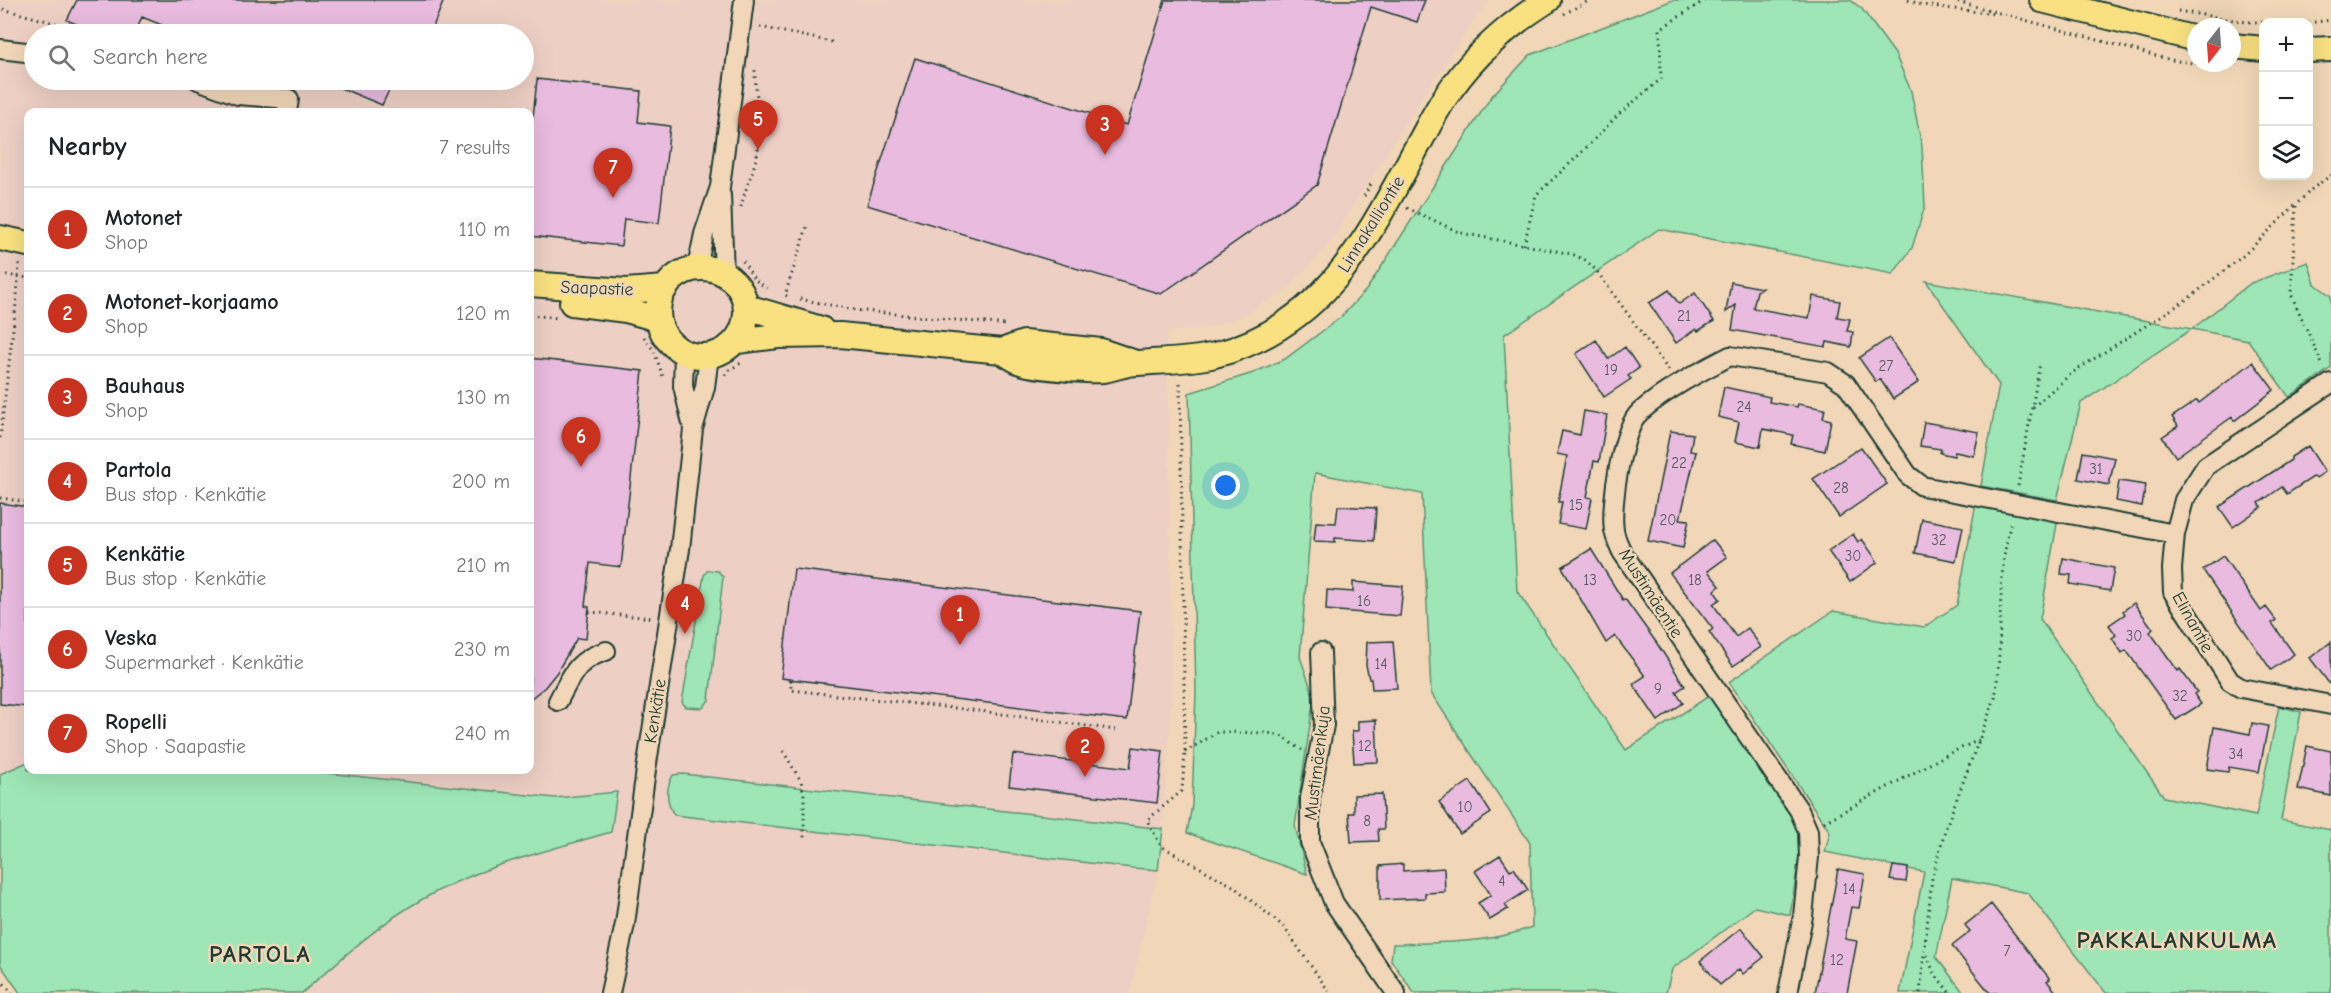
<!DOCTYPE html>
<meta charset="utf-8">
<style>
:root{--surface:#fff;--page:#f6f6f6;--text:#202124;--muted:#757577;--line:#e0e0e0;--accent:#c8321e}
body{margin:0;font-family:"Comic Neue",sans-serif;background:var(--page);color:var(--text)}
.controls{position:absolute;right:18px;top:18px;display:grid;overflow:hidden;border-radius:12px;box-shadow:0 6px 24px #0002}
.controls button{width:54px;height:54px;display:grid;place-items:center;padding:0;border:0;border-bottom:2px solid var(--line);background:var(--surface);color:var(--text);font:30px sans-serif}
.compass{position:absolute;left:2187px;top:18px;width:54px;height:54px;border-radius:50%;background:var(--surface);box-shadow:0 6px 24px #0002;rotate:197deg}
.you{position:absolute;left:1226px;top:486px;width:21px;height:21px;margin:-15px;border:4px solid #fff;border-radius:50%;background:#1a73e8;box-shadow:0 0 0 9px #1a73e833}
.badge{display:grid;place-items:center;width:39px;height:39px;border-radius:50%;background:var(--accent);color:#fff;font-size:20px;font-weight:700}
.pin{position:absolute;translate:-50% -50px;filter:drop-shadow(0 2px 3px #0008)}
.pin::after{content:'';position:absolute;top:32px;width:21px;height:18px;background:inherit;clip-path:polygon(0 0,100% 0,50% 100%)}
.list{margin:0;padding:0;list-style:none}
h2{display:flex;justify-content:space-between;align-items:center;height:78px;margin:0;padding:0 24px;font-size:26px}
h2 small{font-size:20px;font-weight:400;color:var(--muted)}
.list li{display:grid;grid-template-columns:39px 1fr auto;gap:18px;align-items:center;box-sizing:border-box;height:84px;padding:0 24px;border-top:2px solid var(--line)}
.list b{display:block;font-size:22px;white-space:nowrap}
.list p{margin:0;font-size:20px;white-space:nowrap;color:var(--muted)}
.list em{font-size:20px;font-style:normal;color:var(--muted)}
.icon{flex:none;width:33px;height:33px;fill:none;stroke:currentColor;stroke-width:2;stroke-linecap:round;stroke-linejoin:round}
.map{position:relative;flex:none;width:2331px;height:993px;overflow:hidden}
.search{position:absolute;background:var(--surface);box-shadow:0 6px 24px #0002;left:24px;top:24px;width:510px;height:66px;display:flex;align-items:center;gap:15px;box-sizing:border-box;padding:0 21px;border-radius:33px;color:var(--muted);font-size:22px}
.panel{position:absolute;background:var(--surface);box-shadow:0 6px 24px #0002;left:24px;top:108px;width:510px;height:666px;border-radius:12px}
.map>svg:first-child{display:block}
.built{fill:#eecfc4;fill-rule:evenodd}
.green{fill:#9ee6b5;stroke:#5e9274;stroke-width:1.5}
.building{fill:#e8bbdf;stroke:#1f3d34;stroke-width:1.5}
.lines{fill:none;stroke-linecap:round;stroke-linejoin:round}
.minor-casing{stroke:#1f3d34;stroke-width:22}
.major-casing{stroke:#1f3d34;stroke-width:28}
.path{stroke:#1f3d34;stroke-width:3;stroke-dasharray:1.5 4.5;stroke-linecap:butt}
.minor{stroke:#f1d7b8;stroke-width:18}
.major{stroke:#f9e181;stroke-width:24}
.labels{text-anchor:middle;stroke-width:5;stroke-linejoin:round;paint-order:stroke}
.number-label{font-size:15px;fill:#515c5f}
.street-label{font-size:18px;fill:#1f3d34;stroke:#f1d7b8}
.district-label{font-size:24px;font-weight:bold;letter-spacing:1.5px;fill:#1f3d34;stroke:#f1d7b8}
</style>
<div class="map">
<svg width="2331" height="993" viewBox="0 0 2331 993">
<rect width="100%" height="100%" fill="#f1d7b8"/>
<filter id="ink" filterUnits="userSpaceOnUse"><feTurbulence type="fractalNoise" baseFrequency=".0167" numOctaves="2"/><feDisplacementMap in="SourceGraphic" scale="12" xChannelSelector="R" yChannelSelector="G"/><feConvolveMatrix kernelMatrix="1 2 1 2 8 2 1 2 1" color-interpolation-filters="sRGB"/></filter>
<g filter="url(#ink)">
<path class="built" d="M0,0H1491L1478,14L1398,135L1330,243L1289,288L1238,318L1203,329L1167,332L1172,695L1160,862L1130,993H20L0,964ZM34,34H524V80H34ZM28,112H530V770H28Z"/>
<path class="green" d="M1673,0H1850L1862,9L1895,54L1911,91L1922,146L1925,206L1912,248L1893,274L1659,229L1504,335L1517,591L1626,750L1709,696L1795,821L1801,844L1790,915L1755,907L1672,969L1666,993H1414L1391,960L1393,944C1439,942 1489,944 1532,927L1530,843L1431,693L1422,494L1315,473L1300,657L1314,697L1295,826L1307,874L1187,833L1192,805L1196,692L1189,393L1253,373L1285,359L1341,317L1367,289L1491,97L1530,55Z
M2308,262L2315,284L2331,296V368L2289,397L2248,340L2192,329L2081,403L2057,500L1981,486L1999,385L1926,281L2192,329L2251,283Z
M1976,503L2058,518L2040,619L2164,797L2256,816L2279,706L2301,712L2281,820L2331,830V993H2106L2028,893L1952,878L1936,957L1964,993H1900L1924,872L1825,852L1830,832L1729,682L1833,611L1924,627L1957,605Z
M708,570L718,571L723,577L709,700L703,708L686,707L682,702L704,575Z
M28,762V770H300L555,798L617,792L611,832C546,851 480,866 421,900C377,925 340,960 302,993H20L0,964V774Z
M683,774L1163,829L1158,870L1133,868L674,815C666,802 665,789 673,775Z"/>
<path class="building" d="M77,0H444L430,34H184L142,17L135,34H99L67,20Z
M1165,0H1425L1417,22L1371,7L1317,185L1161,294L867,205L915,58L1127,125Z
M537,79L641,91L638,122L670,126L659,223L624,219L621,246L530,236V147Z
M321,80H394L382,105Z
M1731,282L1762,288L1757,291L1753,308L1809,318L1813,296L1840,301L1837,317L1850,319L1847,331L1853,332L1851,347L1827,342L1826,347L1732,330L1736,305L1726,312Z
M1669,290L1679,304L1695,293L1714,321L1698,331L1696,329L1676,343L1649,303Z
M1889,338L1919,382L1893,399L1880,379L1876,382L1859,358Z
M1596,340L1608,359L1625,347L1639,368L1628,376L1631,379L1604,397L1576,354Z
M530,358L643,371L621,567L590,563L585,606L589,607L586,639L577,638L557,672L545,687L530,699Z
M2253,362L2274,390L2234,421L2232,417L2176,457L2162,437L2178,426L2172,417L2197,400L2199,403Z
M1724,387L1770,397L1769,402L1797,407L1798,404L1825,409L1823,418L1831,420L1825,451L1791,444L1793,435L1763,429L1760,447L1735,442L1739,422L1718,417Z
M1584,411L1607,415L1599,462L1594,461L1587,497L1592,498L1586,529L1558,524L1562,502H1558L1567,456L1557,454L1562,431L1580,435Z
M1924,422L1979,432L1974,456L1955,452L1954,456L1940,453L1941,449L1920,446Z
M1670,431L1693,434L1690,451L1696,452L1680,519L1689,520L1683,548L1648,541Z
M2308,446L2325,472L2316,478L2313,477L2287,494L2282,487L2259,503L2262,507L2233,527L2219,507L2291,460V457Z
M1861,447L1887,484L1839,517L1813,479Z
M2083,452L2115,458L2109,485L2078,479Z
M2119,481L2146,485L2142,506L2116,501Z
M0,503L28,507V707L0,704Z
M1338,506L1376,508L1374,541L1335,538V542L1314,541L1316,522L1336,523Z
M1922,519L1963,527L1956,561L1915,553Z
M1853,534L1858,542L1862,539L1878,562L1850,582L1828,551Z
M1713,540L1727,557L1708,571L1720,586L1714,591L1720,599L1713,604L1736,637L1748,628L1761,647L1733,666L1709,632L1713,629L1670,573Z
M1591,549L1623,600L1625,599L1656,642L1685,686L1676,692L1683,703L1658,721L1633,684L1645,676L1615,636L1606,643L1562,567Z
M2223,556L2261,611L2266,607L2276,620L2272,623L2294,654L2271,670L2203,570Z
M2063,558L2114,568L2110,591L2070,584L2071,575L2061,574Z
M794,569L1140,611L1127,720L781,678Z
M1353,582L1403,586L1400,616L1326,610L1327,590L1353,592Z
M2134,603L2153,629L2150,632L2178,671L2180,669L2197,692L2194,694L2201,704L2176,720L2126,650L2122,653L2112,638L2116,635L2109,625L2125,614L2123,611Z
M1393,641L1397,688L1372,689L1371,679H1369L1366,665L1367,642Z
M2331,642V686L2310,658Z
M1376,720L1378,762L1354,763L1352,731H1358V721Z
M2252,723L2268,726L2259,772L2229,767L2228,772L2207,769L2214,727L2250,734Z
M2307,746L2331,751V796L2298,789Z
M1133,747L1163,751L1157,803L1009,786L1013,754L1130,768Z
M1470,781L1491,813L1460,834L1439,802Z
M1382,794L1384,829H1378L1379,841L1351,842L1349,813H1354V795Z
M1500,855L1510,870L1514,868L1528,890L1505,905L1508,909L1490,920L1478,903L1491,895L1475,871Z
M1403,864V871L1444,868L1445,892L1425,893V898L1380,900V866Z
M1893,866L1908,868L1906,882L1890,880Z
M1838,869L1865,874L1859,908L1851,907L1845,939L1857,941L1847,993H1815Z
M1991,904L2050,979L2047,981L2057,993H1990L1952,946L1970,932L1965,925Z
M1741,928L1764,957L1743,974L1739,969L1720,985L1700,961Z"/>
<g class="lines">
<g class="minor-casing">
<path id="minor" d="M0,49L34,53
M198,80L238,95L289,99L287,112
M721,195L724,274
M697,268L704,234L720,187L744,0
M684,353L683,386L693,428
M2331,383L2206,466L2184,500L2175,534L2172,569L2173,592L2230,681L2241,688L2331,705
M1321,652L1324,725L1310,798V842L1334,903L1396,993
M558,701C572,675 576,660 606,651
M610,993L625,924L646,770L680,549L693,429L705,387L709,356
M1788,993L1803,916L1809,857L1808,831L1799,810L1622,552C1619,545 1615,538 1614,530C1610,506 1622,428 1640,412C1665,390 1701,371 1730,356L1828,372L1846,384L1908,475L1922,486L2175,534"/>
</g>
<g class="major-casing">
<path id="major" d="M2042,0L2196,39
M2232,46L2264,49
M2308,50L2331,49
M0,238L28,244
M658 312a44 44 0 1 1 88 0a44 44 0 1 1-88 0Z
M530,284L626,291L665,288
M572,303L626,310L658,319
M747,307L821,329
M737,341L778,336L840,335L1002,351L1024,343L1101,351L1133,362
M1002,351C1008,355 1015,360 1021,362C1033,367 1090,371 1103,370C1115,368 1126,363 1138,363C1164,361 1190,361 1215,355C1325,326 1367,239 1417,147C1426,131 1434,114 1444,99C1470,59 1508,25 1548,0"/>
</g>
<path class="path" d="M1908,0L1922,5L1995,14
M1952,0L2171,60L2229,68
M3,9L95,34
M2178,11L2246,22H2268
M1564,14L1590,0
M2308,23L2331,20
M760,27L832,42
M1364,196L1371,184
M2296,206L2291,294L2323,366
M741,207C745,188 755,169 758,149C763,122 755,97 755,70
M1407,208L1461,233L1572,254L1585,260L1596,270L1669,371
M1524,245L1536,195L1580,154L1619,114L1661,79L1660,29L1705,0
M743,261L754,279L768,289
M0,274L28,278
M787,296L785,295L807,227
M800,299L855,310L1007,325
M530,315L558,318
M644,337L654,351L664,380
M725,375L729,370L741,363
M1180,383L1185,752L1182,791L1147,820L1161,846L1233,886L1283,926L1330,993
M2033,407L2072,373L2189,298L2244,255L2312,189L2331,175
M0,438L17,296L19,264
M2018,486L2040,363
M0,498L28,502
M589,612L653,618
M791,680V690L980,711L1116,730
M783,751L801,781L804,795V838
M1185,752L1218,732L1268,733L1281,736L1302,750
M1824,822L1948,754L1979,740
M1927,955L1934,973L1950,993
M0,979L12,993
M1920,993L1932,878L1946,827L1995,698C2004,637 1995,583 2011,522"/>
<use href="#minor" class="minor"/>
<use href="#major" class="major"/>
</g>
</g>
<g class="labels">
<g class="number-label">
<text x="1684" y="321">21</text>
<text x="1886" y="371">27</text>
<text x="1611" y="375">19</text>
<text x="1744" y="412">24</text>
<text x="1679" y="468">22</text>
<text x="2096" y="474">31</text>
<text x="1841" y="493">28</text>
<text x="1576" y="510">15</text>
<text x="1668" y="525">20</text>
<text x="1939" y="545">32</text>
<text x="1853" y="561">30</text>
<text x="1590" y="585">13</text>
<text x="1695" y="585">18</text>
<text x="1364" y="606">16</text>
<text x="2134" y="641">30</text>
<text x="1381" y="669">14</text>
<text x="1658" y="694">9</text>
<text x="2180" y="701">32</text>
<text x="1365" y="751">12</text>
<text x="2236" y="759">34</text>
<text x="1465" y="812">10</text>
<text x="1367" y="826">8</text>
<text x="1502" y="886">4</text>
<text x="1849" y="894">14</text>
<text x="2007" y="956">7</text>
<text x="1837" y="965">12</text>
</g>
<g class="street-label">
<text transform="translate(1371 224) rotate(-58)" y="6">Linnakalliontie</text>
<text transform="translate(597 288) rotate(2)" y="6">Saapastie</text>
<text transform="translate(1651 593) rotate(57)" y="6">Mustimäentie</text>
<text transform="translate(2193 622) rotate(61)" y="6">Elinantie</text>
<text transform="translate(655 711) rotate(-81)" y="6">Kenkätie</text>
<text transform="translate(1317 763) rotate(-83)" y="6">Mustimäenkuja</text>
</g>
<g class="district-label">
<text x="2177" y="948">PAKKALANKULMA</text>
<text x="260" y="962">PARTOLA</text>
</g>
</g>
</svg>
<div class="controls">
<button>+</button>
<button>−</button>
<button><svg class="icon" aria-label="layers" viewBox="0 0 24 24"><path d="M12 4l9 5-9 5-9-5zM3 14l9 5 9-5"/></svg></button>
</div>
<svg class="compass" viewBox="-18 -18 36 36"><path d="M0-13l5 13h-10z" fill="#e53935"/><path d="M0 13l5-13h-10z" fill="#757577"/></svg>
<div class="you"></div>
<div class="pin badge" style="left:960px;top:645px">1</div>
<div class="pin badge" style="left:1085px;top:777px">2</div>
<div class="pin badge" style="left:1105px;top:155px">3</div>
<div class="pin badge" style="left:685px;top:634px">4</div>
<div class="pin badge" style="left:758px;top:150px">5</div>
<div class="pin badge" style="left:581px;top:467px">6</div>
<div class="pin badge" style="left:613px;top:198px">7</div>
<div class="search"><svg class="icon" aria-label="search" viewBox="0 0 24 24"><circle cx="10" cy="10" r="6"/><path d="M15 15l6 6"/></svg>Search here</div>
<section class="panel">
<h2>Nearby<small>7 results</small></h2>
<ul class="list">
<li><span class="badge">1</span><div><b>Motonet</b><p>Shop</p></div><em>110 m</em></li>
<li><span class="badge">2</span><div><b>Motonet-korjaamo</b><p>Shop</p></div><em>120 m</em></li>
<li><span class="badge">3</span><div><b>Bauhaus</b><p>Shop</p></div><em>130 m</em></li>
<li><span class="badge">4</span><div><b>Partola</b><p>Bus stop · Kenkätie</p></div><em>200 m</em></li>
<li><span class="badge">5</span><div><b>Kenkätie</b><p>Bus stop · Kenkätie</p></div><em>210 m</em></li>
<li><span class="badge">6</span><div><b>Veska</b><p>Supermarket · Kenkätie</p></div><em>230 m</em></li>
<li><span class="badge">7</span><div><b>Ropelli</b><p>Shop · Saapastie</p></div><em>240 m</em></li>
</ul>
</section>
</div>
